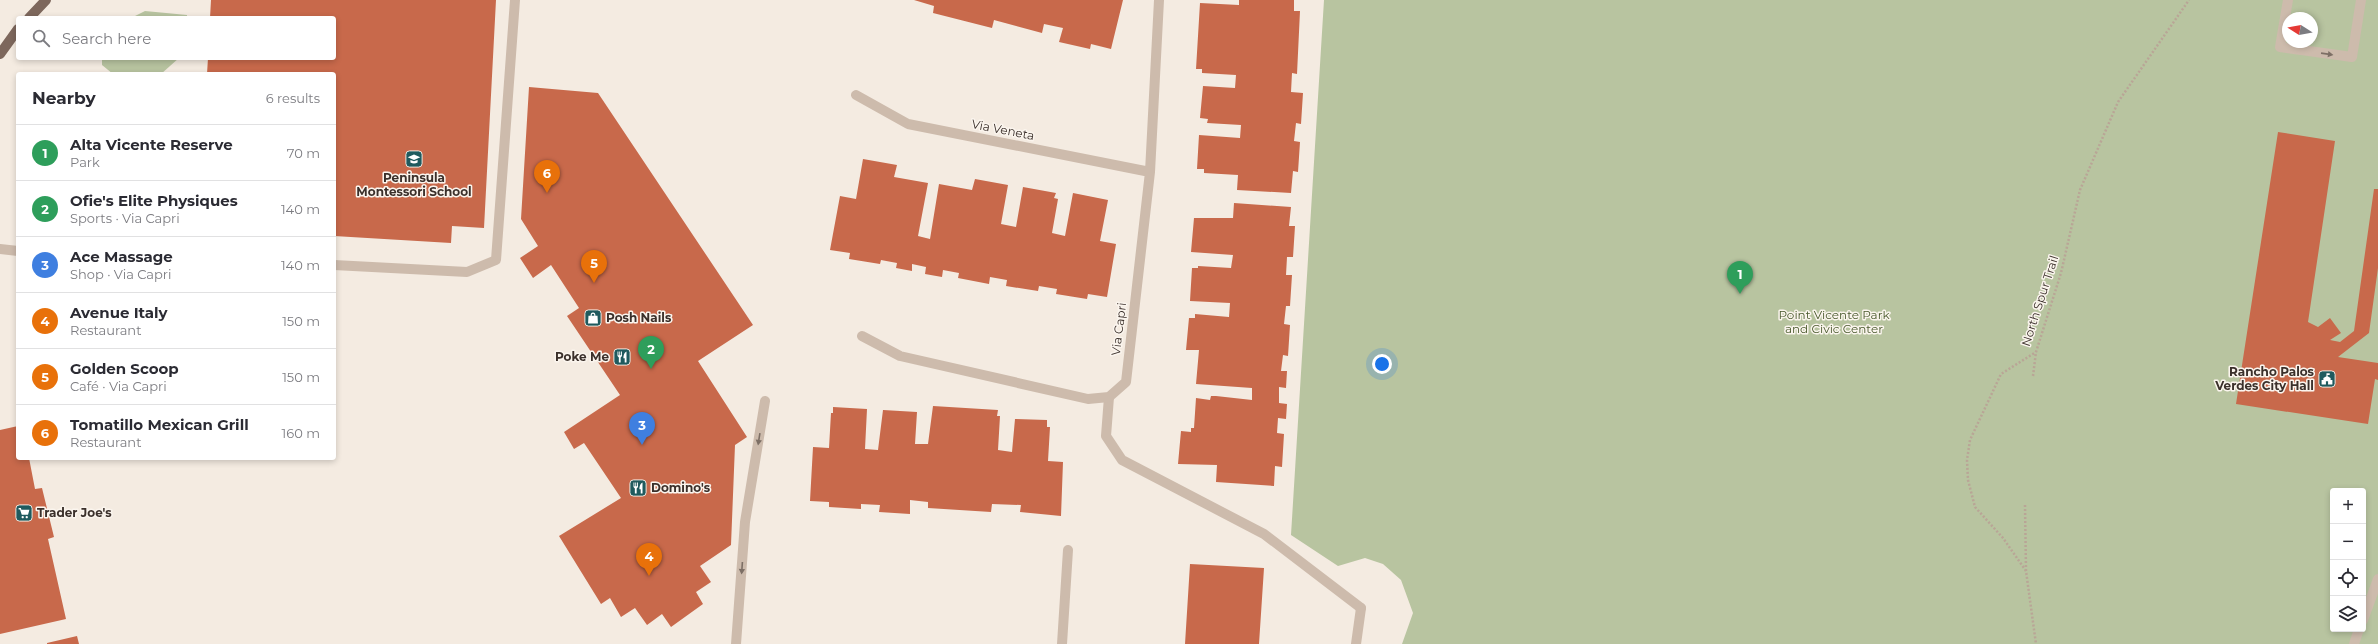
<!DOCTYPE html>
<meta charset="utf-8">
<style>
:root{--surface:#fff;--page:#f2f2f3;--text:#2b2b33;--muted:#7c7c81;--line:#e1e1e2;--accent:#7c3aed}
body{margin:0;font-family:Montserrat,sans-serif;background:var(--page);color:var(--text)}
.controls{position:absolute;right:12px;bottom:12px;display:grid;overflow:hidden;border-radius:4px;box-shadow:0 2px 6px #0003}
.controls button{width:36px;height:36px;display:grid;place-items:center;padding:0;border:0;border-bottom:1px solid var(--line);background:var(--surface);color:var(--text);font:20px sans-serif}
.compass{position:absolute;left:2282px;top:12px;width:36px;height:36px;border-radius:50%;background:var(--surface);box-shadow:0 2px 6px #0003;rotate:281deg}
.you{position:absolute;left:1382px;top:364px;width:14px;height:14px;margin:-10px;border:3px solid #fff;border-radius:50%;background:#1a73e8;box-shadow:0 0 0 6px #1a73e833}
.badge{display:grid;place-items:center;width:26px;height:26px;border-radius:50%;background:var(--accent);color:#fff;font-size:13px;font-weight:700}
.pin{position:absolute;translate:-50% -33px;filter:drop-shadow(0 1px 2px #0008)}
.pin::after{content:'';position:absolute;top:21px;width:14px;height:12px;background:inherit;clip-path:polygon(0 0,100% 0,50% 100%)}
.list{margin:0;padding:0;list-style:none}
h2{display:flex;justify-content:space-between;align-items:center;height:52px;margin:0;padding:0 16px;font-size:17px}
h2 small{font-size:13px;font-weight:400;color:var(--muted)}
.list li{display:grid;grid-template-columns:26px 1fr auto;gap:12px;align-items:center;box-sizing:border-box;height:56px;padding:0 16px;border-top:1px solid var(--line)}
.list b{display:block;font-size:15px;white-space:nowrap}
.list p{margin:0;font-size:13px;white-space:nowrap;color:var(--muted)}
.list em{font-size:13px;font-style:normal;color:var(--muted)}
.icon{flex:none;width:22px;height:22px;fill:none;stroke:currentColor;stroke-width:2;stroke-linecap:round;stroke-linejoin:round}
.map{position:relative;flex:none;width:2378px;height:644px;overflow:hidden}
.search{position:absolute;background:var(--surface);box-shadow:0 2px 6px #0003;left:16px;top:16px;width:320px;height:44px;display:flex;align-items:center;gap:10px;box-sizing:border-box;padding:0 14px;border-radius:4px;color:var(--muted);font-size:15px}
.panel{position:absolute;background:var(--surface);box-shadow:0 2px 6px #0003;left:16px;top:72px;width:320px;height:388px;border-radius:4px}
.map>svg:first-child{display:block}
.green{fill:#b8c4a0;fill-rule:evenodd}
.building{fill:#c8694b}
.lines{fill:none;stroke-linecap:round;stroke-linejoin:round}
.path{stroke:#b9a596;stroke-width:2.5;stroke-dasharray:2 2;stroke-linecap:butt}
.service{stroke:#cdbbac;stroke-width:10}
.minor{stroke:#cdbbac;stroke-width:10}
.primary{stroke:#7d675c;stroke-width:10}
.oneway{fill:#7d6f65}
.labels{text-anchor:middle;stroke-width:3;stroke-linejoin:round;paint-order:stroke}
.street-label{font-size:12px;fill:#3b302b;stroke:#fbf5ee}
.poi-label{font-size:12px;font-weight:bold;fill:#3b302b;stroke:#fbf5ee;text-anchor:start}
.park-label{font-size:12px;fill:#4a5a2e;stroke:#fbf5ee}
</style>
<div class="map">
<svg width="2378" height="644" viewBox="0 0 2378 644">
<rect width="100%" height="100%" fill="#f4ebe1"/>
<path class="green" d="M1324,0H2378V644H1402L1413,613L1401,580L1383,564L1365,558L1338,566L1291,535ZM2288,18H2312V42H2288ZM2333,491H2363V629H2333Z
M145,11L187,15V18H131Z
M102,58H179L161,74H113L102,65Z"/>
<path class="building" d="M211,0H496L484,228L452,226L451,243L334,236V74H207L208,58H334V18H210Z
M914,0H1123L1111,49L1091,44L1090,49L1059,42L1063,28L1044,24L1042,33L994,20L992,28L933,13L934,6Z
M1239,0H1294V11H1300L1297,74L1292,73L1291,92L1303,93L1301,124L1296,123L1294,141L1300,142L1298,172L1293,171L1291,193L1237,190L1238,175L1204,173V169H1197L1199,135L1240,138L1241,125L1207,123L1208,119L1200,118L1203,86L1235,88L1236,75L1202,73V69H1196L1200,3L1239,5Z
M529,87L598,93L753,325L698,361L747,437L735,445L731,545L700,566L711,582L696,592L703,604L671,627L662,614L647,625L635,608L621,617L610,598L601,604L559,536L621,498L584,443L574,449L564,432L620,395L567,316L579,308L551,265L533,278L520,258L538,246L521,219Z
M2278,132L2335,141L2308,322L2318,327L2330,318L2341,333L2330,340L2340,342L2354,331L2374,189H2378V268L2369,333L2338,357L2378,363V380L2375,379L2368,424L2236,404Z
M863,159L897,165L894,177L928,183L918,236L930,239L939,184L972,190L975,179L1008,185L1001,224L1016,227L1023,187L1056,193L1054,198L1058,199L1052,233L1065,236L1073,193L1108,200L1100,241L1116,244L1107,297L1088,294L1087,299L1056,294L1057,289L1039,286L1038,291L1006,286L1007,280L990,277L989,284L958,278L959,273L943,270L942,277L925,274L926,267L912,264V271L896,268L897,263L881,260L880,264L849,259L850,253L830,250L840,196L856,199Z
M1234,203L1291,207L1289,226H1295L1293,257H1287L1286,275H1292L1290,306H1286L1284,324L1290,325L1288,356L1283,355L1281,371H1287L1286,388L1279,387V403L1287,404L1286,419L1278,418L1277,433L1284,434L1282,467L1275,466L1274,486L1216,482L1217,465L1178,464L1181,431L1191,432V428H1194L1196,398L1210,400L1211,396H1216L1252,400V388L1196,384L1199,350H1186L1189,318H1195V314L1229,317L1230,303L1190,301L1192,268H1198V266L1231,268L1233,255L1191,252L1194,218H1233Z
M933,406L998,410L997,416H1000L998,450L1012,452L1015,419L1047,420V427H1050L1048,461L1063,462L1061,516L1020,512L1021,505L992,504L991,512L928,508V502L910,500V514L879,512L880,505L861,504V509L829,507V502L810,501L813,447L829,448L831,413H833V407L867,409L865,449L878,450L883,410L917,412L915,444H928Z
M18,426V458H29L35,489L42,488L54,537L48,539L66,619L0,634V430Z
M1190,564L1264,568L1259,644H1185Z
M77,636L79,644H47V643Z"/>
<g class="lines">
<path class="path" d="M2033,376L2036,352L2061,273L2080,190L2118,102L2189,0
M2025,505L2026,571L2036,644
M2026,571L2003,538L1975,507L1968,480L1967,460L1970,440L2001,374L2036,352"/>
<path class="service" d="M2288,0L2280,47L2352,57L2361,0
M0,249L18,251
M334,265L467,272L496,260L515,0
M1109,397L1106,436L1122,460L1264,534L1361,608
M2363,620L2378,579
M736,644L745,522L765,401
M1062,644L1068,550
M2354,644L2359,629"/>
<path class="minor" d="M856,95L908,124L1150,172
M862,336L900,356L1088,399L1109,397L1126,382L1150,172L1159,0
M1356,644L1361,608"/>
<path class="primary" d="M29,18L46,0
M0,54L18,29"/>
</g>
<defs><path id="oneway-solid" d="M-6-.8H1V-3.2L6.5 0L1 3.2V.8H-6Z"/></defs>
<g class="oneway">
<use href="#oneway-solid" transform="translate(2327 54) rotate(8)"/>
<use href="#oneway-solid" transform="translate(759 439) rotate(99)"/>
<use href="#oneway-solid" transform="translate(742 568) rotate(94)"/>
</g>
<defs>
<g id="school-square" transform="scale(0.9)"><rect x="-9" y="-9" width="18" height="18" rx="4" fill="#1f5a5e" stroke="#fbf5ee"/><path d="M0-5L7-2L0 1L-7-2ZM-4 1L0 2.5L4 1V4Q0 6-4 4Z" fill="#fff"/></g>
<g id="shop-square" transform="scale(0.9)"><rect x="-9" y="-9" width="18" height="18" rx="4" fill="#1f5a5e" stroke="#fbf5ee"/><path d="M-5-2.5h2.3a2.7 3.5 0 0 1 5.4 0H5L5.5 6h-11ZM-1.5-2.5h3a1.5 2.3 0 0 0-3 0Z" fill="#fff"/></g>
<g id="restaurant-square" transform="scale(0.9)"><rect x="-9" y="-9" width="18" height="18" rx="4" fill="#1f5a5e" stroke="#fbf5ee"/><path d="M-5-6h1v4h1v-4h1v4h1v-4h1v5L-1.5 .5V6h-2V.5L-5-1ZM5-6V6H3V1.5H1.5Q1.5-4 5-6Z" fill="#fff"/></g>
<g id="civic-square" transform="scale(0.9)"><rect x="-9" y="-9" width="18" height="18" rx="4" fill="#1f5a5e" stroke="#fbf5ee"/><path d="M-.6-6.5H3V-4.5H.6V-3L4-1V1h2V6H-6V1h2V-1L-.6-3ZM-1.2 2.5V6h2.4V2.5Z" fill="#fff"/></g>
<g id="supermarket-square" transform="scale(0.9)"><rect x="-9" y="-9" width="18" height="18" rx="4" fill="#1f5a5e" stroke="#fbf5ee"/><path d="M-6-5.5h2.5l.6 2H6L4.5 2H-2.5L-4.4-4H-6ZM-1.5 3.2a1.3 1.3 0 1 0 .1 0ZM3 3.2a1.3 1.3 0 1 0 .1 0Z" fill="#fff"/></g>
</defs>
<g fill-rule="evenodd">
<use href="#school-square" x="414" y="159"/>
<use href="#shop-square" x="593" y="318"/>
<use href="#restaurant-square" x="622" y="357"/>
<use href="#civic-square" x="2327" y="379"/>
<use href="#restaurant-square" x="638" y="488"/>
<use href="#supermarket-square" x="24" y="513"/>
</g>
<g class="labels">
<g class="street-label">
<text transform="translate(1003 130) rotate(11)" y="4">Via Veneta</text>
<text transform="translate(2040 301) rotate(-72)" y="4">North Spur Trail</text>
<text transform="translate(1119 329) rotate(-83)" y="4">Via Capri</text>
</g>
<g class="poi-label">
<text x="414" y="182" text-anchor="middle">Peninsula<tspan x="414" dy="14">Montessori School</tspan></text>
<text x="606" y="322">Posh Nails</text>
<text x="609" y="361" text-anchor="end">Poke Me</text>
<text x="2314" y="376" text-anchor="end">Rancho Palos<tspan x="2314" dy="14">Verdes City Hall</tspan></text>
<text x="651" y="492">Domino's</text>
<text x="37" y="517">Trader Joe's</text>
</g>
<g class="park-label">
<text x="1834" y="319">Point Vicente Park<tspan x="1834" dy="14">and Civic Center</tspan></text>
</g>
</g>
</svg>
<div class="controls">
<button>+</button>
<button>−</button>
<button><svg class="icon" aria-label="locate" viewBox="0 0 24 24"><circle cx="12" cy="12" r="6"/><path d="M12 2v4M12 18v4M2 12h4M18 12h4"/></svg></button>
<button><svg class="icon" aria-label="layers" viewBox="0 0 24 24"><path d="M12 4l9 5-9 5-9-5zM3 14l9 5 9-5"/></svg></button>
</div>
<svg class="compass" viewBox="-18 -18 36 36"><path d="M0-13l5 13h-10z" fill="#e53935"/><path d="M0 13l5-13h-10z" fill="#7c7c81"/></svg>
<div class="you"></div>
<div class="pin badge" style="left:1740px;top:294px;background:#2e9e5b">1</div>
<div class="pin badge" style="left:651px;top:369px;background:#2e9e5b">2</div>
<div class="pin badge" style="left:642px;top:445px;background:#3f7fe0">3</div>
<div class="pin badge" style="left:649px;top:576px;background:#e8710a">4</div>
<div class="pin badge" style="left:594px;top:283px;background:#e8710a">5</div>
<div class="pin badge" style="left:547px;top:193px;background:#e8710a">6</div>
<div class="search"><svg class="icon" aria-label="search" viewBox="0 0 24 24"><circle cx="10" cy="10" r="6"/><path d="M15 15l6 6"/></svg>Search here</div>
<section class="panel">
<h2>Nearby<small>6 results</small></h2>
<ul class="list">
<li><span class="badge" style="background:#2e9e5b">1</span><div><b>Alta Vicente Reserve</b><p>Park</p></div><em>70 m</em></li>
<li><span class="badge" style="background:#2e9e5b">2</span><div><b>Ofie's Elite Physiques</b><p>Sports · Via Capri</p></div><em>140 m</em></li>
<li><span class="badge" style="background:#3f7fe0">3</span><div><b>Ace Massage</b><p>Shop · Via Capri</p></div><em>140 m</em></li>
<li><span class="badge" style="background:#e8710a">4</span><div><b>Avenue Italy</b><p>Restaurant</p></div><em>150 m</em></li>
<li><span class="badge" style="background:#e8710a">5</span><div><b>Golden Scoop</b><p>Café · Via Capri</p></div><em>150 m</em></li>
<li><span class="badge" style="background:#e8710a">6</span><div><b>Tomatillo Mexican Grill</b><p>Restaurant</p></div><em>160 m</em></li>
</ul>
</section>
</div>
